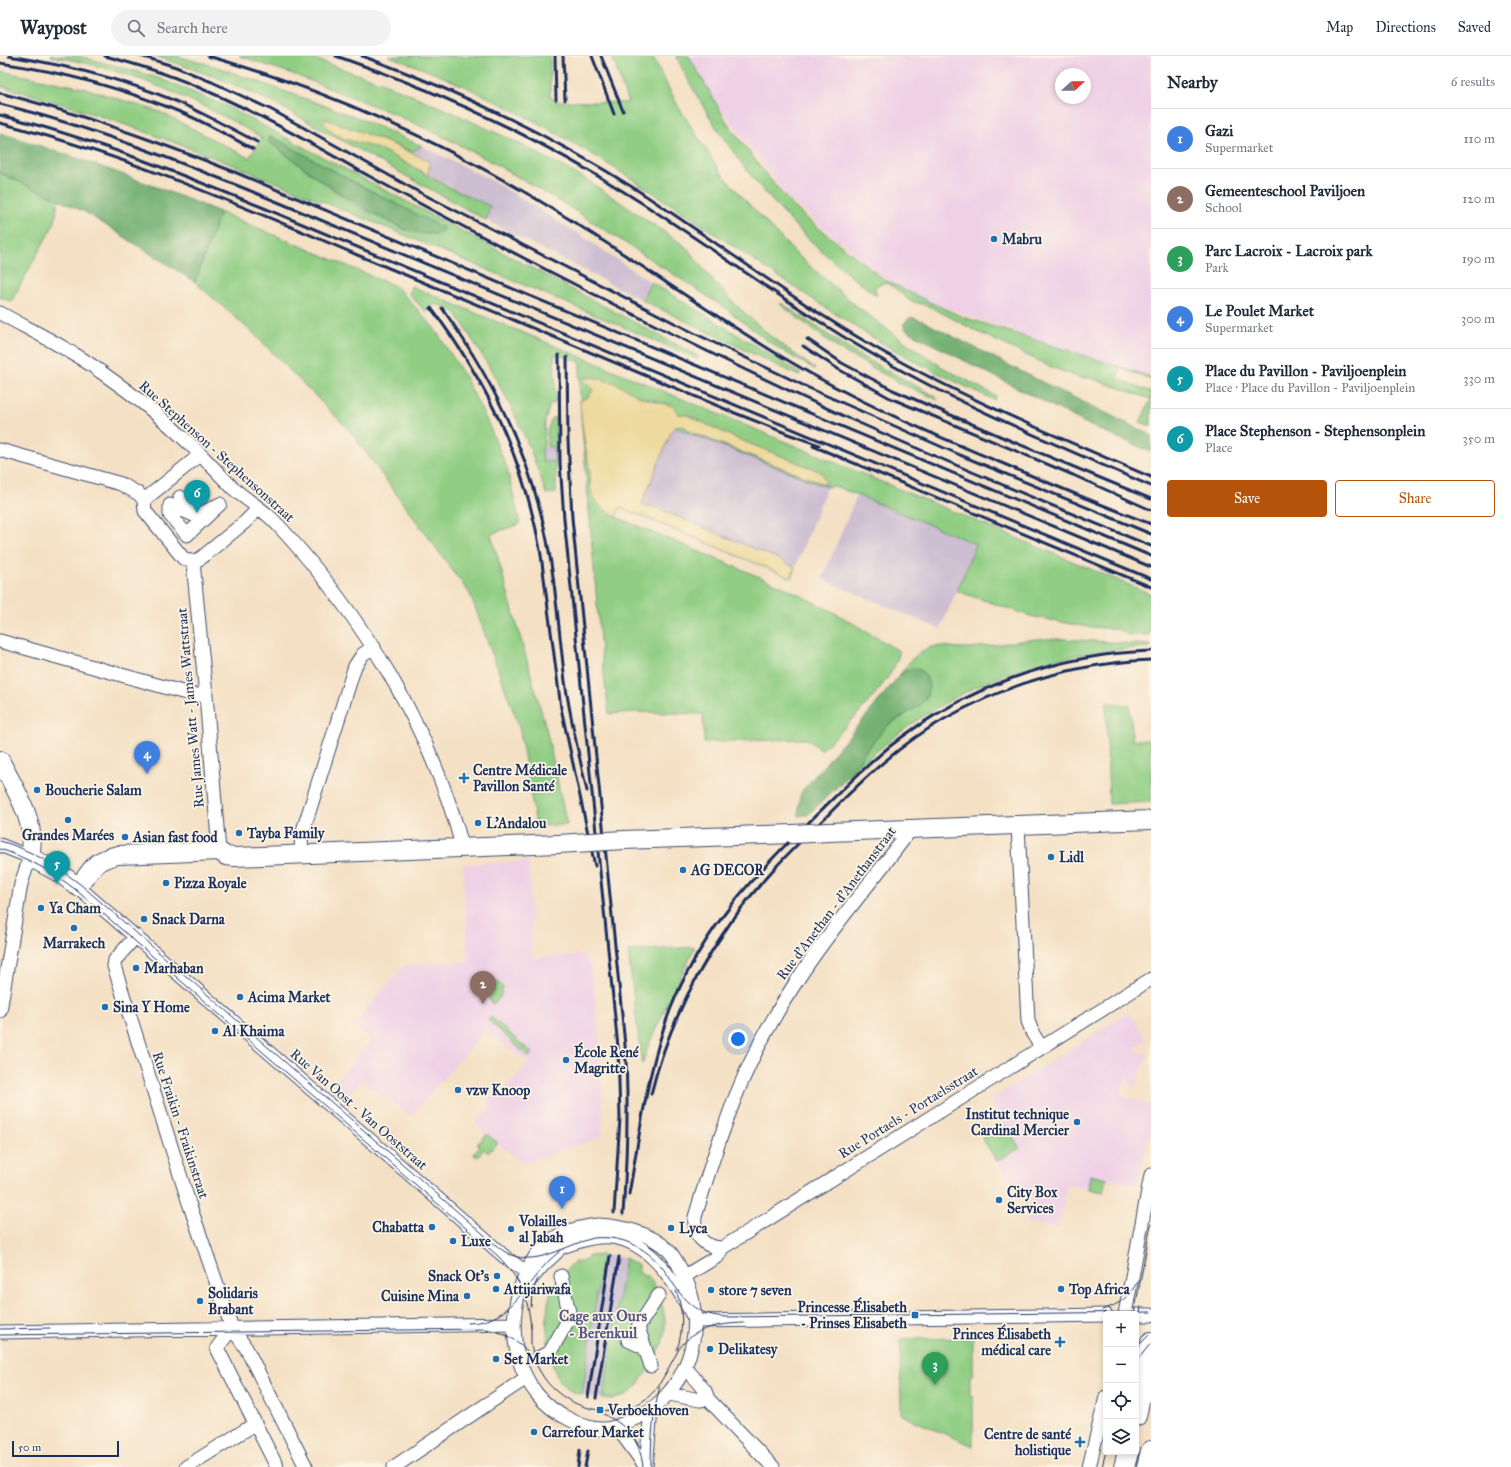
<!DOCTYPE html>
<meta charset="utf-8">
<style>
:root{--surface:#fff;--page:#f2f2f3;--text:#1f2937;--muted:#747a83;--line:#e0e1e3;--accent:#b45309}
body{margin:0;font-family:"IM FELL Great Primer",serif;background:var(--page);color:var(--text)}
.controls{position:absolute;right:12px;bottom:12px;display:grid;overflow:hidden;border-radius:4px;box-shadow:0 2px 6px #0003}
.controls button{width:36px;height:36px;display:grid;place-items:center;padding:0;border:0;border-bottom:1px solid var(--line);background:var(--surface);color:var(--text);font:20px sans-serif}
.compass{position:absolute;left:1055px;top:12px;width:36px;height:36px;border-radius:50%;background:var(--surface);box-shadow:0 2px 6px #0003;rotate:69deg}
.scale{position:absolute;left:12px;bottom:10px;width:107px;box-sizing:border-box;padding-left:4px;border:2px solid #1b2f5e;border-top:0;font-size:11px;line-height:14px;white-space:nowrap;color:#1b2f5e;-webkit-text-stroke:3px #fcf5e5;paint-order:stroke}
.you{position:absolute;left:738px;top:983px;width:14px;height:14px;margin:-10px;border:3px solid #fff;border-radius:50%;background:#1a73e8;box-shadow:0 0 0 6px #1a73e833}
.badge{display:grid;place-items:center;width:26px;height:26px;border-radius:50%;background:var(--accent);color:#fff;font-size:13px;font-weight:700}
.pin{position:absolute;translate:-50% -33px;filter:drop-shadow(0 1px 2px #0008)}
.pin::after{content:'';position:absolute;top:21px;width:14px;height:12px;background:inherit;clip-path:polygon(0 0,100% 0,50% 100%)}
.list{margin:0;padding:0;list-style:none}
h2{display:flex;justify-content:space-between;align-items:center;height:52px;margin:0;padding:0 16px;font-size:17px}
h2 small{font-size:13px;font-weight:400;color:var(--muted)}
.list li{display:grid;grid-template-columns:26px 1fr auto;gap:12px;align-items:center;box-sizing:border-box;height:60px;padding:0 16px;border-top:1px solid var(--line)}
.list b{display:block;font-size:15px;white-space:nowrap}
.list p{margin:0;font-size:13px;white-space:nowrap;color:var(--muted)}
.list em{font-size:13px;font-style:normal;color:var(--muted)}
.actions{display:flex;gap:8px;padding:12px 16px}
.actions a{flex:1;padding:9px 0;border:1px solid var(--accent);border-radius:4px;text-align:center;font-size:14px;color:var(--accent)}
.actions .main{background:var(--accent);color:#fff}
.icon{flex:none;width:22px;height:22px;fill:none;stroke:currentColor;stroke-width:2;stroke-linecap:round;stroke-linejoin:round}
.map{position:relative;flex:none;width:1151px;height:1411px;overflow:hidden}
header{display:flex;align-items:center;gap:24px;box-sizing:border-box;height:56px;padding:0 20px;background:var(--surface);border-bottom:1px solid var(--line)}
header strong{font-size:19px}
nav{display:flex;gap:22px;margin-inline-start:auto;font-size:14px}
.search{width:280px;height:36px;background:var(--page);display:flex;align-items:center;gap:10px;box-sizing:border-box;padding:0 14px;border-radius:22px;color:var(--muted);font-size:15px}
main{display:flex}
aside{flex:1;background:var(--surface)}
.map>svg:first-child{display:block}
.built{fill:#efd0e6;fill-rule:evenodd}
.industrial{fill:#cdbed2}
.green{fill:#91ce84;stroke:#567e71;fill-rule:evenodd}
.forest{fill:#74b172;stroke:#487068}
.sand{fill:#eeda9e;stroke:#84847e}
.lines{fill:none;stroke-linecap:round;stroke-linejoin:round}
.street-casing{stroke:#3c4a6d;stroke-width:15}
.secondary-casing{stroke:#3c4a6d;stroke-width:20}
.primary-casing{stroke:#3c4a6d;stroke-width:22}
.street{stroke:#fff;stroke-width:13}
.secondary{stroke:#fff;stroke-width:18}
.primary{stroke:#fff;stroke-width:20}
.tram{stroke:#1b2f5e;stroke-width:1}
.rail{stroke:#1b2f5e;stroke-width:3}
.secondary-bridge-casing{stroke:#3c4a6d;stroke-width:20;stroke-linecap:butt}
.secondary-bridge{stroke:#fff;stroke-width:18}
.poi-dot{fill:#1f6fb2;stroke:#fcf5e5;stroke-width:1.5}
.labels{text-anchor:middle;stroke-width:3.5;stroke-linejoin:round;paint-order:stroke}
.poi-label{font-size:14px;font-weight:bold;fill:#1b2f5e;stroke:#fcf5e5;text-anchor:start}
.street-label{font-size:14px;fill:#1b2f5e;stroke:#fcf5e5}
.neighbourhood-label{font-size:15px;font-weight:bold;fill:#555786;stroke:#fcf5e5}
</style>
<header>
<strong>Waypost</strong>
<div class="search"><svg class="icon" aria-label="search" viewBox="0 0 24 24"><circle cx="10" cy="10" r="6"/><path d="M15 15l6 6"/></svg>Search here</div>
<nav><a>Map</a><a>Directions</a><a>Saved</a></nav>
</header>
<main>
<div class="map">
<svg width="1151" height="1411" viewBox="0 0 1151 1411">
<rect width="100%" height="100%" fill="#fcf5e5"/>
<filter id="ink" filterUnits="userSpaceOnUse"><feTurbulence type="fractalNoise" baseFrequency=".025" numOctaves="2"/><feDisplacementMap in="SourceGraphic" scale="8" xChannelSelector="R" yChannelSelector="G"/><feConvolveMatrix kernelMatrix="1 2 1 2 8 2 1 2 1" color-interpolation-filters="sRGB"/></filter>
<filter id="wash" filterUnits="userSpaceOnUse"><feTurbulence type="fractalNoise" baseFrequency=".012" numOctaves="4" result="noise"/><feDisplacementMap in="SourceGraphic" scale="16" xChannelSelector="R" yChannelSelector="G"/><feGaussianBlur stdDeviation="0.9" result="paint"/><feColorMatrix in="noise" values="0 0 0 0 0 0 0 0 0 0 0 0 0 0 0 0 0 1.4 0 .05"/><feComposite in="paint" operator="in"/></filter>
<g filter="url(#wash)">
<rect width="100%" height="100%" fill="#f4e0c4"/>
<path class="built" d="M689,0H1151V324L927,245L885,223L789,143L709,37ZM1061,18H1085V42H1061Z
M529,805L532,902L585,898L587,907H590L593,927L599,981L602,1043V1081L523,1108L498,1087L488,1097L484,1093L477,1101L473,1098L480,1091L477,1088L486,1078L475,1067L491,1049L487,1045L498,1033L503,1036L529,1006L485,975L410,1061L385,1039L382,1042L362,1024L347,1041L333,1029L371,985L353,969L404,909L468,905L463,808Z
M1129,956L1146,984L1134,993L1148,998L1135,1033L1133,1032L1134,1030L1128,1028L1129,1022L1127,1021L1120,1038L1151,1048V1072L1136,1130L1091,1120L1088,1133L1067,1129L1058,1172L1026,1166L1034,1140L1017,1137L997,1105L1019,1091L990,1044Z"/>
<path class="industrial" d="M422,90L493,125L577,177L651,226L642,244L486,164L490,150L428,119L430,106L410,95H413Z
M674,371L827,431L791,522L637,459Z
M553,391L555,405L543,406L542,392Z
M857,439L977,489L940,573L822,523Z
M603,1199L625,1202L603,1343L582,1339Z"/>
<path class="green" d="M51,0H78L124,12L158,22L228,51L698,300L697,303C588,255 478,210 368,164C246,114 128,64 0,30V15L84,32L160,56L249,102L262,82C197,43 127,13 51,0ZM271,80L352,125L407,175L357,150L318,123L268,85Z
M156,0H177L214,10L356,61L422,90L413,95H410L375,81L325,64L367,89L382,94L445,129L490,150L486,164L285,53L249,35L212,20Z
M239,0H305L317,4L386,28L456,58L522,89L587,124L685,190L714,226L738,251L769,279L815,313L791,300L769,286L724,251L616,181L568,150L490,105L444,81L392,57L293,18Z
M388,0H550V41L557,45L628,47L612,0H652L678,50L719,114L744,143L797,199L860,253L895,279L942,311L996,340L994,344C950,323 905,302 864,276C708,179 564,60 388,0Z
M676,0H689L728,68L765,117L789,146L806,162L885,224L927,245L963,261L1151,321V324L1120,312L1117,322L1151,336V370L1140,366L1151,343L1090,322H1080L1049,310L978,276L929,250L910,245L895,232L886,227L877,229L875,232L877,240C791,178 722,95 676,0Z
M0,117L58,143L55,166L11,246L0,241Z
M220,156L397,231L434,272L464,319L487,365L507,412L520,468L491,478L546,672L567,769L536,770L519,670L470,538L350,375L252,276L195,226Z
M651,226L800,317L799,320L642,244Z
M411,230L1151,538V576L1148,579H1128L1117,573L1082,570L1030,560L957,535L976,488L857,439L834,430L827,431L674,371L682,369L693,377L826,429C822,419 819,415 809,411L735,382L687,359L677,358V356L668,348L640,341L609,325L593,321L584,322L587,328L594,333L588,341L580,345V305C571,305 564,298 554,299L556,347L550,348L545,365L544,391L542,392L543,406L555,405L553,391H547C547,380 546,371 553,362L556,361V437L546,438C528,380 503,331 470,280C466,274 459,259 453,255C448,252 441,250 436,248L426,256L409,238Z
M781,247L855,297L935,340L938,344L898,326L837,292V291L812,273L780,248Z
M581,360L583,364L584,385L590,418L589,429L606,455L616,461L786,532L839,559L899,595C901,617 839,678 822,694L807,683L704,686L703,658L634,656L609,658L601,594Z
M199,425L213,443L201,453L187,435Z
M1037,583H1063L1151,589V591C1067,596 994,614 922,661C896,678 872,699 849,719L868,692L888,669L905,659L906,614L898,621C905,611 913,600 924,594C938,586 951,593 966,592C990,591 1014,585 1037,583Z
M1106,647L1130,649L1132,684H1151V746L1109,748Z
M695,891L651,983L642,1008L628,895Z
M492,923L499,927L503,932L500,942L493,948L489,943L484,932L487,925Z
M491,961L532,997L529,1001L488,964Z
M1006,1070L1020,1092L997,1105L982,1082L999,1071L1001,1073Z
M487,1078L498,1087L488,1097L484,1093L477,1101L473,1098L480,1091L477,1088Z
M1090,1119L1107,1123L1104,1136L1088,1133Z
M603,1199L582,1339C575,1337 567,1334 563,1329C546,1310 541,1251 554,1229C559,1221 567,1213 574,1206C580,1207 586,1205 589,1200Z
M625,1202L638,1209V1213L644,1220H648C653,1226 655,1232 658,1239C672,1270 664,1292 645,1318C639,1326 634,1336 624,1340C618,1343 610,1343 603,1343Z
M973,1282V1318L970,1320V1339L973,1341V1390L901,1359L900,1283Z"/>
<path class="forest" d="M0,77C75,100 148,127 220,156L195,226L85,156L0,117Z
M271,80L352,125L445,173C442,179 438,178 432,178C413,178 399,171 383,162C341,141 305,113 268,85Z
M911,261L923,265L1036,323L1151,379V396L1095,372L907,275L904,271V267Z
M912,611L920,613L926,620L929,629L927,641L919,650L888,669L868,692L849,719L808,759L798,760L800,740L802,735L873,652L898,621Z"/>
<path class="sand" d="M325,63C361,76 396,88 430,106L428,119L382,94L346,83L334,78L324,67Z
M593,321L615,327L640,341L672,350L676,354L677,358L687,359L735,382L819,415L823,419L826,429L693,377C683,370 682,365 672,374L642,448L657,452L781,504L795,512L791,522L620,451L616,461C607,455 596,449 592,438C589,430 591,424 590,416C586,393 581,369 580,345L588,341L594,333L587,328L583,323Z"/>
</g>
<g filter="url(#ink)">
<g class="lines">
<g class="street-casing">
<path id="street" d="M0,257C34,276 70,293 101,316C133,338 164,363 192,390C206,404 219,418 233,432C247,445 265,454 278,469C363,561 431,671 463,793
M0,394L121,428L139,438L144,444
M180,441L194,458
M144,444L145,455L183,502L193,506L201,502L245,466L259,452
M144,444L200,399
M220,448L187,479L170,459V449L196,460Z
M193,506L206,639L219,795
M0,585L193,639H206
M1018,770L1028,965L1033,978L1041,991
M0,789L30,801L21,828L0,955
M302,799L301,781L355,610L363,598L374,591
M78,831L505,1201L519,1211L527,1215
M136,880L115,904L114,910L189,1147L232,1272L246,1292L306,1411
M598,1169C621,1170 651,1177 668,1194C673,1199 677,1206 680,1212C713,1266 688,1344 627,1366C620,1369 612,1373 604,1373C591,1374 580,1369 569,1363C517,1339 502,1273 524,1222C529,1211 535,1198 545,1189C559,1176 580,1171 598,1169Z
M722,1192C703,1191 693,1179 695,1161C704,1131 713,1101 724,1072C741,1021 768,968 798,923C832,870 874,824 911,773
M535,1202C552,1195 574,1185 592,1182C643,1172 673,1222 693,1260
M685,1220L718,1200L722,1192L1151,923
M525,1230L543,1209L557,1196
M1125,1258L1151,1119
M1136,1259H1151
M695,1265L1106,1259
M232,1272L217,1292L277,1411
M0,1276L514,1268
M628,1284L645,1292
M538,1302L550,1296L570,1261L561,1220
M651,1310L638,1271L659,1239
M685,1311L705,1335L708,1343L773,1411
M669,1338L700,1344L708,1343
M615,1371L625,1382L646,1411
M186,1411L255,1368
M394,1411L526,1322
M646,1411L651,1353
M1089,1411L1106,1341"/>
</g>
<g class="secondary-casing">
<path id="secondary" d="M0,704C15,734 38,766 30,801L61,818L78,831C93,813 93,804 118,799L219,795L226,800L235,801L558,788
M829,776L1151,764
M624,784L793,778"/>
</g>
<g class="primary-casing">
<path id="primary" d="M1136,1360L1151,1286
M1124,1411L1128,1396
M1147,1411L1151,1395"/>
</g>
<use href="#street" class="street"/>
<use href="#secondary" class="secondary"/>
<use href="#primary" class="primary"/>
<path class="tram" d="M0,785C30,793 56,810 80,828L497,1190C529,1218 560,1190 594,1182C624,1179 650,1193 667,1218C675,1230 682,1243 694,1251C704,1258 715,1260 726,1261L1151,1256
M0,793C28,802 53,816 76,834L498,1200C520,1223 528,1240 531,1272
M676,1235C684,1254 683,1275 677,1294
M531,1251L532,1237L538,1222
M1102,1254C1119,1249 1131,1240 1138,1224
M1134,1258L1151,1168
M468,1267C516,1267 526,1221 559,1196
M531,1267V1289L534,1302
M0,1273L50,1272
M1136,1277L1141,1251
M0,1279L486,1273C505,1277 522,1285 533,1303C540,1315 545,1326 556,1335C585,1360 635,1364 658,1330C666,1318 672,1305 679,1293C694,1271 719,1268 744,1267
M1136,1292L1151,1277
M1136,1306L1151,1287
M601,1357C626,1368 640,1383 643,1411
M651,1411C651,1383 653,1357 660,1330
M1102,1411L1106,1395"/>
<path class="rail" d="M9,0C71,10 132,25 189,51C212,62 234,74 257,86
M105,0C135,8 165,17 193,29C254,54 312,88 369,120C427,152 485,182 543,212C647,266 750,318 857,366C954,409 1052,450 1151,490
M141,0L176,11L212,26L272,54L417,135L480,167L694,277L809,332L960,399L1151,478
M208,0C324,33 435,83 538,144C622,194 700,252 784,302C853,344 929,377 1004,408C1053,429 1101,449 1151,468
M336,0C439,35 537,81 629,139C708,188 782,245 862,292C954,347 1053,387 1151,430
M362,0C459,35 550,79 637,134C714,184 787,240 866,286C957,340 1054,379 1151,421
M555,0L556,44
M563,0L565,44
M592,0L614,58
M601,0L623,55
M0,7C64,16 125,33 185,58C208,68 230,81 253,93
M0,37C79,57 156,85 232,115L1151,500
M0,48C96,72 188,109 280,147L1151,511
M0,59C91,82 178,117 264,152L1151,523
M0,67C123,98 239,149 355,198C480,250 606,302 730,355L788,378L819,389
M431,252C488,327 525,406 541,499L561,652L595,810
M442,252C487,315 522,382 541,458C555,512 558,569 565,625C570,662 579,699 587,735
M807,283L842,307L893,334L1009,384L1151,443
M803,290L838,313L890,342L1073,419L1151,454
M559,299L560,406L564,463L618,991L620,1062L614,1157
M567,301L568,384L572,462L625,989C629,1046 627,1102 623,1158
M813,390L1151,531
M651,1038C671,956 716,876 773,814C790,795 808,778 826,761C862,724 900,688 946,662C1009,627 1078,607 1151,604
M629,1138C641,1072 648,1005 675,942C706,871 753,820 808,767C835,741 860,715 889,691C963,632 1057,598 1151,595
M588,1341L610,1200
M596,1342L619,1201
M578,1411L580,1394
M585,1411L588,1395"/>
<g class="secondary-bridge-casing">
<path id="secondary-bridge" d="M793,778L829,776
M558,788L624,784"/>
</g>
<use href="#secondary-bridge" class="secondary-bridge"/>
</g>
</g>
<g class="poi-dot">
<circle cx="994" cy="183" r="4"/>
<path d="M462 716h4v4h4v4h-4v4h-4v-4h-4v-4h4z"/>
<circle cx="37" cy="734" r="4"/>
<circle cx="68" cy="764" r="4"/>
<circle cx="478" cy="767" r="4"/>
<circle cx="239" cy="777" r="4"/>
<circle cx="125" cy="781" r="4"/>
<circle cx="1051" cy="801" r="4"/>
<circle cx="683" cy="814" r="4"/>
<circle cx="166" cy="827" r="4"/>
<circle cx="41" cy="852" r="4"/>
<circle cx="144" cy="863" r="4"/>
<circle cx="74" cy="872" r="4"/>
<circle cx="136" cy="912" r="4"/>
<circle cx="240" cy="941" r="4"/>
<circle cx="105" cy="951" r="4"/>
<circle cx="215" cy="975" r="4"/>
<circle cx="566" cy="1004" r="4"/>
<circle cx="458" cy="1034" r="4"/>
<circle cx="1077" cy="1066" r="4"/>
<circle cx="999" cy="1144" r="4"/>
<circle cx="432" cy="1171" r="4"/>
<circle cx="671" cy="1172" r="4"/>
<circle cx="511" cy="1173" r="4"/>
<circle cx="453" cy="1185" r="4"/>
<circle cx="497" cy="1220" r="4"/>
<circle cx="496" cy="1233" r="4"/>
<circle cx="1061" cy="1233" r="4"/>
<circle cx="711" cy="1234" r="4"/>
<circle cx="467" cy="1240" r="4"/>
<circle cx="200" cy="1245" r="4"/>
<rect x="911" y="1255" width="8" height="8" rx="2"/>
<path d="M1058 1280h4v4h4v4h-4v4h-4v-4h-4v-4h4z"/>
<circle cx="710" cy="1293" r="4"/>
<circle cx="496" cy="1303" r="4"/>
<rect x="596" y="1350" width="8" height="8" rx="2"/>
<circle cx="534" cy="1376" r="4"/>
<path d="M1078 1380h4v4h4v4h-4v4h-4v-4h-4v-4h4z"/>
</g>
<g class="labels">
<g class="poi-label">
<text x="1002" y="188">Mabru</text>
<text x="473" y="719">Centre Médicale<tspan x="473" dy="16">Pavillon Santé</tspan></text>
<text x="45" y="739">Boucherie Salam</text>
<text x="486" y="772">L'Andalou</text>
<text x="247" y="782">Tayba Family</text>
<text x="68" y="784" text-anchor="middle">Grandes Marées</text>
<text x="133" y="786">Asian fast food</text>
<text x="1059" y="806">Lidl</text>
<text x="691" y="819">AG DECOR</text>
<text x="174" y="832">Pizza Royale</text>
<text x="49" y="857">Ya Cham</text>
<text x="152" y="868">Snack Darna</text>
<text x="74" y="892" text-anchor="middle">Marrakech</text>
<text x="144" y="917">Marhaban</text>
<text x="248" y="946">Acima Market</text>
<text x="113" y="956">Sina Y Home</text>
<text x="223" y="980">Al Khaima</text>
<text x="574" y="1001">École René<tspan x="574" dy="16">Magritte</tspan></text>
<text x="466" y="1039">vzw Knoop</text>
<text x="1069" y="1063" text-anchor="end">Institut technique<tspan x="1069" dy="16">Cardinal Mercier</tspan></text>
<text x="1007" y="1141">City Box<tspan x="1007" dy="16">Services</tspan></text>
<text x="519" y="1170">Volailles<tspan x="519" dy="16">al Jabah</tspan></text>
<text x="424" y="1176" text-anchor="end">Chabatta</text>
<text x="679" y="1177">Lyca</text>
<text x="461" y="1190">Luxe</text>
<text x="489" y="1225" text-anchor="end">Snack Ot’s</text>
<text x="504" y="1238">Attijariwafa</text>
<text x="1069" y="1238">Top Africa</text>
<text x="719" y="1239">store 7 seven</text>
<text x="208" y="1242">Solidaris<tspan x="208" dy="16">Brabant</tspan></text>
<text x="459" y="1245" text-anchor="end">Cuisine Mina</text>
<text x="907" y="1256" text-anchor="end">Princesse Élisabeth<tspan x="907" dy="16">- Prinses Elisabeth</tspan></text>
<text x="1051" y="1283" text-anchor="end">Princes Élisabeth<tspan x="1051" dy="16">médical care</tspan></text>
<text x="718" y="1298">Delikatesy</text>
<text x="504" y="1308">Set Market</text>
<text x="608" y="1359">Verboekhoven</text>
<text x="542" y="1381">Carrefour Market</text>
<text x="1071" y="1383" text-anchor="end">Centre de santé<tspan x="1071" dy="16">holistique</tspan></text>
</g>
<g class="street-label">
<text transform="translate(217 395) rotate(42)" y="5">Rue Stephenson - Stephensonstraat</text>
<text transform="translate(190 652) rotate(-95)" y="5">Rue James Watt - James Wattstraat</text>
<text transform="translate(836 847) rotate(-53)" y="5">Rue d'Anethan - d'Anethanstraat</text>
<text transform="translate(359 1053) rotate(41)" y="5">Rue Van Oost - Van Ooststraat</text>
<text transform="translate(908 1056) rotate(-32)" y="5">Rue Portaels - Portaelsstraat</text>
<text transform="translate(181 1069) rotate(72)" y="5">Rue Fraikin - Fraikinstraat</text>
</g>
<g class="neighbourhood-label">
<text x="603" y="1265">Cage aux Ours<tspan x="603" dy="17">- Berenkuil</tspan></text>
</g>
</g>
</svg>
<div class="controls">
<button>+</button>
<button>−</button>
<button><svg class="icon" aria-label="locate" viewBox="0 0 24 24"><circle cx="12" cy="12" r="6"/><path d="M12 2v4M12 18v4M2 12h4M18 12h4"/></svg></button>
<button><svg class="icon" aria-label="layers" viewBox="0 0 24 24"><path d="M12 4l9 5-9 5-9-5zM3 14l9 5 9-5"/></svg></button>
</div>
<svg class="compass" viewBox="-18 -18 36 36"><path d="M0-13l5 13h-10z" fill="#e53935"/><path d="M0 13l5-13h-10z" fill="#747a83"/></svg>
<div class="scale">50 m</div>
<div class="you"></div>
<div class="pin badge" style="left:562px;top:1153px;background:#3f7fe0">1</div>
<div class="pin badge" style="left:483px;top:948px;background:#8d6e63">2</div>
<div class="pin badge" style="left:935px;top:1329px;background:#2e9e5b">3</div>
<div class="pin badge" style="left:147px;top:718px;background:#3f7fe0">4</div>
<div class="pin badge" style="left:57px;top:828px;background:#0f9aa8">5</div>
<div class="pin badge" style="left:197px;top:457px;background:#0f9aa8">6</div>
</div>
<aside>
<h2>Nearby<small>6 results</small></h2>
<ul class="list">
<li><span class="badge" style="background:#3f7fe0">1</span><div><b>Gazi</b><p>Supermarket</p></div><em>110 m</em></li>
<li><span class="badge" style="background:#8d6e63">2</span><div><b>Gemeenteschool Paviljoen</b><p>School</p></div><em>120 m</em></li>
<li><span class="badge" style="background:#2e9e5b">3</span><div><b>Parc Lacroix - Lacroix park</b><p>Park</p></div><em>190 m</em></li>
<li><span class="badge" style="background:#3f7fe0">4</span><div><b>Le Poulet Market</b><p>Supermarket</p></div><em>300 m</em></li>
<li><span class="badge" style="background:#0f9aa8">5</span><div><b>Place du Pavillon - Paviljoenplein</b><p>Place · Place du Pavillon - Paviljoenplein</p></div><em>330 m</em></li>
<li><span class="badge" style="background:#0f9aa8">6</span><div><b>Place Stephenson - Stephensonplein</b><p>Place</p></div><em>350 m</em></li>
</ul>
<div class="actions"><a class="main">Save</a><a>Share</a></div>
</aside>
</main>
